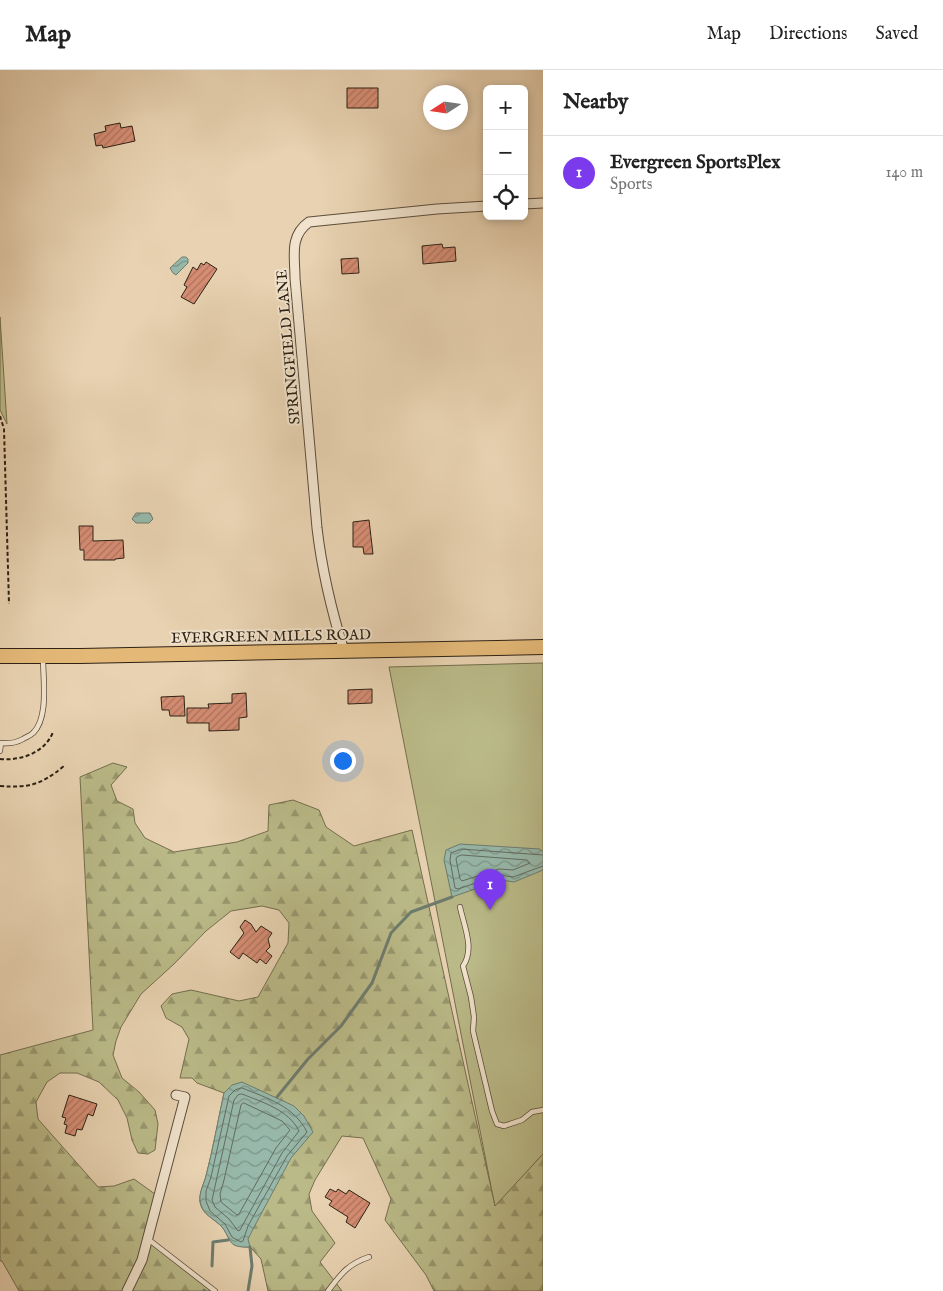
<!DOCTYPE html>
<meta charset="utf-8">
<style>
:root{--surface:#fff;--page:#f2f2f2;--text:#222;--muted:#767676;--line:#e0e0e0;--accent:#7c3aed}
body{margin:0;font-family:"IM FELL English",serif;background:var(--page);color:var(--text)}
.controls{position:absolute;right:15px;top:15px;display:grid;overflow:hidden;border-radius:8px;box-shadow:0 2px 8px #0003}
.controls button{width:45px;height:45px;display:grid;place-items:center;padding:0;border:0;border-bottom:1px solid var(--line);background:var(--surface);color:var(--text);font:25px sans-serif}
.compass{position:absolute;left:423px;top:15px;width:45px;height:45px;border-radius:50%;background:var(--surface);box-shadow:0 2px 8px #0003;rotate:258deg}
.you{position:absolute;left:342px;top:690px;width:18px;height:18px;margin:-12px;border:4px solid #fff;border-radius:50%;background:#1a73e8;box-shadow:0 0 0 8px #1a73e833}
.badge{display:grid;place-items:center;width:32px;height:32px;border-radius:50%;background:var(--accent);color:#fff;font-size:16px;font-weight:700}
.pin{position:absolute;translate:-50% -41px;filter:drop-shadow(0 1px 2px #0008)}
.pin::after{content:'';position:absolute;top:26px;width:18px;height:15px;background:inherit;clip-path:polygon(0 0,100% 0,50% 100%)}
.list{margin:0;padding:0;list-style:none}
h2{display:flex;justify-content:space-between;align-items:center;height:65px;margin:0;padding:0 20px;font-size:21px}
h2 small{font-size:16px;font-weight:400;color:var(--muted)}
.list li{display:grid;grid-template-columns:32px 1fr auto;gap:15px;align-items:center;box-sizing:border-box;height:75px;padding:0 20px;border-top:1px solid var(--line)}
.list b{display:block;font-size:19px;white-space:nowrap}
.list p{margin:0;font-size:16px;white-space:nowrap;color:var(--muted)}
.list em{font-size:16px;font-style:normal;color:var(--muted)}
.icon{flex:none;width:28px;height:28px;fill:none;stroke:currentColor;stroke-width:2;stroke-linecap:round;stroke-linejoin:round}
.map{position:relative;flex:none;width:543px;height:1221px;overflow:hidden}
header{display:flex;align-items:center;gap:30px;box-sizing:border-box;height:70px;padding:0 25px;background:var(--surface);border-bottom:1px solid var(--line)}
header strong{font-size:24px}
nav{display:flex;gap:28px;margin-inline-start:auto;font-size:18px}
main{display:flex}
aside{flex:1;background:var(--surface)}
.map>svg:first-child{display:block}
.grass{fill:#baba88;stroke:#746e4e}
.forest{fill:url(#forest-firs);stroke:#746e4e}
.water{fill:url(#water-waves);stroke:#6d7c6e}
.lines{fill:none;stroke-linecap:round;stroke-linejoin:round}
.shore{stroke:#626c5f;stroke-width:1}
.stream{stroke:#6d7c6e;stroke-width:3}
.building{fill:url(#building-hatch);stroke:#2d2114}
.lane-casing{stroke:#5c4d3b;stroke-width:6}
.street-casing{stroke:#5c4d3b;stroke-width:11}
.primary-casing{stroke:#2d2114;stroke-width:16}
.path{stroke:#2d2114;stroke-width:2;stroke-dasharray:4 2.5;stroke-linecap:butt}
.lane{stroke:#f0e2cc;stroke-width:4.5}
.street{stroke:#f0e2cc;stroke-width:9}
.primary{stroke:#e4b978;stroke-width:14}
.labels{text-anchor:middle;stroke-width:4;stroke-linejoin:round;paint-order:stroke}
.street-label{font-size:15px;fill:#2d2114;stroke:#f0e2cc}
</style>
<header>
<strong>Map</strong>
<nav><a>Map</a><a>Directions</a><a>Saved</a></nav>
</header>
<main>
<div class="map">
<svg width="543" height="1221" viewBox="0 0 543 1221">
<defs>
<pattern id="forest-firs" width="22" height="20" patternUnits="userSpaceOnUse" patternTransform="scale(1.25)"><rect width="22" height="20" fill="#baba88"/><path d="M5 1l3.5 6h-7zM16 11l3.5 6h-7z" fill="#98976e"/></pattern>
<pattern id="water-waves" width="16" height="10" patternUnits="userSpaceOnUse" patternTransform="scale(1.25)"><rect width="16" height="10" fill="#97b8aa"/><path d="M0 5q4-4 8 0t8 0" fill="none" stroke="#7c9589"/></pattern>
<pattern id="building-hatch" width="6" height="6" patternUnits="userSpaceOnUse" patternTransform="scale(1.25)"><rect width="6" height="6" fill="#d68d74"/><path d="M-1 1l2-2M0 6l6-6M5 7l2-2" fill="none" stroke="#ae735e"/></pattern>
</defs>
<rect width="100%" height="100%" fill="#e8d2b1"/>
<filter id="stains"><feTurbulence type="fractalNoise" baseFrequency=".004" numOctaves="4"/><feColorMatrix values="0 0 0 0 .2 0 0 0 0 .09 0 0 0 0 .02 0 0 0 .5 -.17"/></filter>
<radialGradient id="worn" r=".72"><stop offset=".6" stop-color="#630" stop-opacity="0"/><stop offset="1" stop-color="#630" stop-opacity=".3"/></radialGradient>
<path class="grass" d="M0,247L7,354L0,340Z
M543,593V1084L495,1137L389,597Z"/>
<path class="forest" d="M113,693L127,697L111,715L117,731L133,739L135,753L145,768L174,782L237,772L268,761L269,735L293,730L319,740L326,757L354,776L412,760L495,1136L543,1084V1221H434L426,1205L385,1150L391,1129L363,1068L342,1066L315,1110L309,1124L312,1141L335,1173L320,1192L342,1221H268L261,1189L250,1177C226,1177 233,1171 222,1157C214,1148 202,1145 200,1132C199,1122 204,1114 206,1106C213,1079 218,1051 224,1023L197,1013L192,1008H180L189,969L182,957L166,948L161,936L172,924L191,920L239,931L258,927L288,873L289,853L279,840L262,836L231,841L206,861L174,894L141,924L121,957L116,971L113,985L122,1008L139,1022L155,1040L158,1054L155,1080L148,1084L138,1083L132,1070L127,1048L118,1030L99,1012L77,1003H60L47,1012L36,1032L38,1049L98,1117L114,1116L134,1109L159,1127L148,1169L215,1221H19L2,1191H0V985L93,960L80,707Z"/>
<path class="water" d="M182,187H186L188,189V193L176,205L173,203L170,198Z
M136,443H150L153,449L149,453H136L132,449Z
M460,774L540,779L543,782V800L514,812L501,810L452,827L444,790L446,780Z
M242,1012L294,1036L304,1046L313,1062L291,1088L253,1159L248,1169L250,1177C227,1178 232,1170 222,1157C214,1148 202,1145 200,1131C199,1122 204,1114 206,1106C213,1079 218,1050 224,1023L232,1015Z"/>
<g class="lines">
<path class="shore" d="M462,785L527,790L530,793L513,800L499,799L462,811L460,809L456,789L457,787Z
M543,785L461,779L451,783L450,790L455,818L458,819L499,805L513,807L543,796
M242,1018C267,1028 294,1036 307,1062L287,1086L248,1156L243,1171L241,1172L232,1167L225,1154L210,1141L206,1131V1121L211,1107L229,1026L235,1020Z
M242,1024C262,1032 289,1040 299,1061L282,1083L240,1160L238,1161L229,1149L215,1137L212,1130L234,1030L238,1025Z
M244,1033L282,1051L290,1060L276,1078L239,1144L237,1145L221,1132L220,1124L224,1110L241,1035Z"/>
<path class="stream" d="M277,1027L308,989L341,956L372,913L391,863L411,842L452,827
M212,1196L213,1172L228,1170
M204,1220L205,1221
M248,1221L252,1196L250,1177"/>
</g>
<path class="building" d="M347,18H378V38H347Z
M120,53L121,58L132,56L135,71L103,78L102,75L96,76L94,64L106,61L105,56Z
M442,174L443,178L455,177L456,191L423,194L422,176Z
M358,188L359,203L342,204L341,189Z
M206,192L217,199L194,234L181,227L187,217L184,215L193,197L197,200L201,193L204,195Z
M369,450L373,484H364L363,477H353V452Z
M79,456H93V471L123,470L124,488L115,489V490H84V480H80Z
M372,619V633L348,634V620Z
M246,623L247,647L239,648V660L209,661V653H187V638H209L208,634L232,633V624Z
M184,626L185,646H170L169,640H162L161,627Z
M245,850L251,854L256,862L261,856L272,863L268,869L270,877L266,881L272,886L266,894L260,889L257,893L243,883L239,889L230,882L244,863L240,857Z
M69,1025L97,1034L93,1046L88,1044L82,1060L77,1059L75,1066L65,1063L67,1055L64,1054L66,1048L62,1047Z
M330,1119L336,1122L338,1119L346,1124L349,1120L370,1133L355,1158L346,1152L348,1147L329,1135L332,1131L325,1127Z"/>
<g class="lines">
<g class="lane-casing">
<path id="lane" d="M0,673C8,674 16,673 23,669C26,667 30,666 33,663C49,648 43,609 43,588
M0,681L1,673
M460,837C464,856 475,879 463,896L471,927L474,947L473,961L492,1041L497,1054L504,1056L522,1050L532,1042L543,1040
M148,1169L215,1221
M328,1221C341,1204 348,1194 369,1187"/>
</g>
<g class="street-casing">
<path id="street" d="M524,134L543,133
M344,581C331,539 322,501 317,458L295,208C295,187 289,166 309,152L437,139L487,136
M127,1221L142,1190L185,1027L176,1025"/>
</g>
<g class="primary-casing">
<path id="primary" d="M0,586H80L543,577"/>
</g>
<path class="path" d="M0,346L4,359L9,534
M0,689C20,691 45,683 53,662
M0,716C29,718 41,715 64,696"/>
<use href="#lane" class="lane"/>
<use href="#street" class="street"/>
<use href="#primary" class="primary"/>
</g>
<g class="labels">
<g class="street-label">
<text transform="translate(288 277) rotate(-95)" y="5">SPRINGFIELD LANE</text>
<text transform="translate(271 566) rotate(-1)" y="5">EVERGREEN MILLS ROAD</text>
</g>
</g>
<rect width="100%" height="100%" filter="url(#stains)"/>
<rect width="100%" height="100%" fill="url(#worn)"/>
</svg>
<div class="controls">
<button>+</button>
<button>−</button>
<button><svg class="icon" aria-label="locate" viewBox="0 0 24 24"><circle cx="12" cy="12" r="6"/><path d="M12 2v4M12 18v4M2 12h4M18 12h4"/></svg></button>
</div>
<svg class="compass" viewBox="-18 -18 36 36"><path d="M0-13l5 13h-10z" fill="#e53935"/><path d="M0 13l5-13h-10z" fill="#767676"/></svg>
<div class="you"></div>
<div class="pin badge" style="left:490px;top:840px">1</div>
</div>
<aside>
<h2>Nearby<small></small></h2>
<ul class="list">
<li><span class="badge">1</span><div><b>Evergreen SportsPlex</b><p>Sports</p></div><em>140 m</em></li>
</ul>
</aside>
</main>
